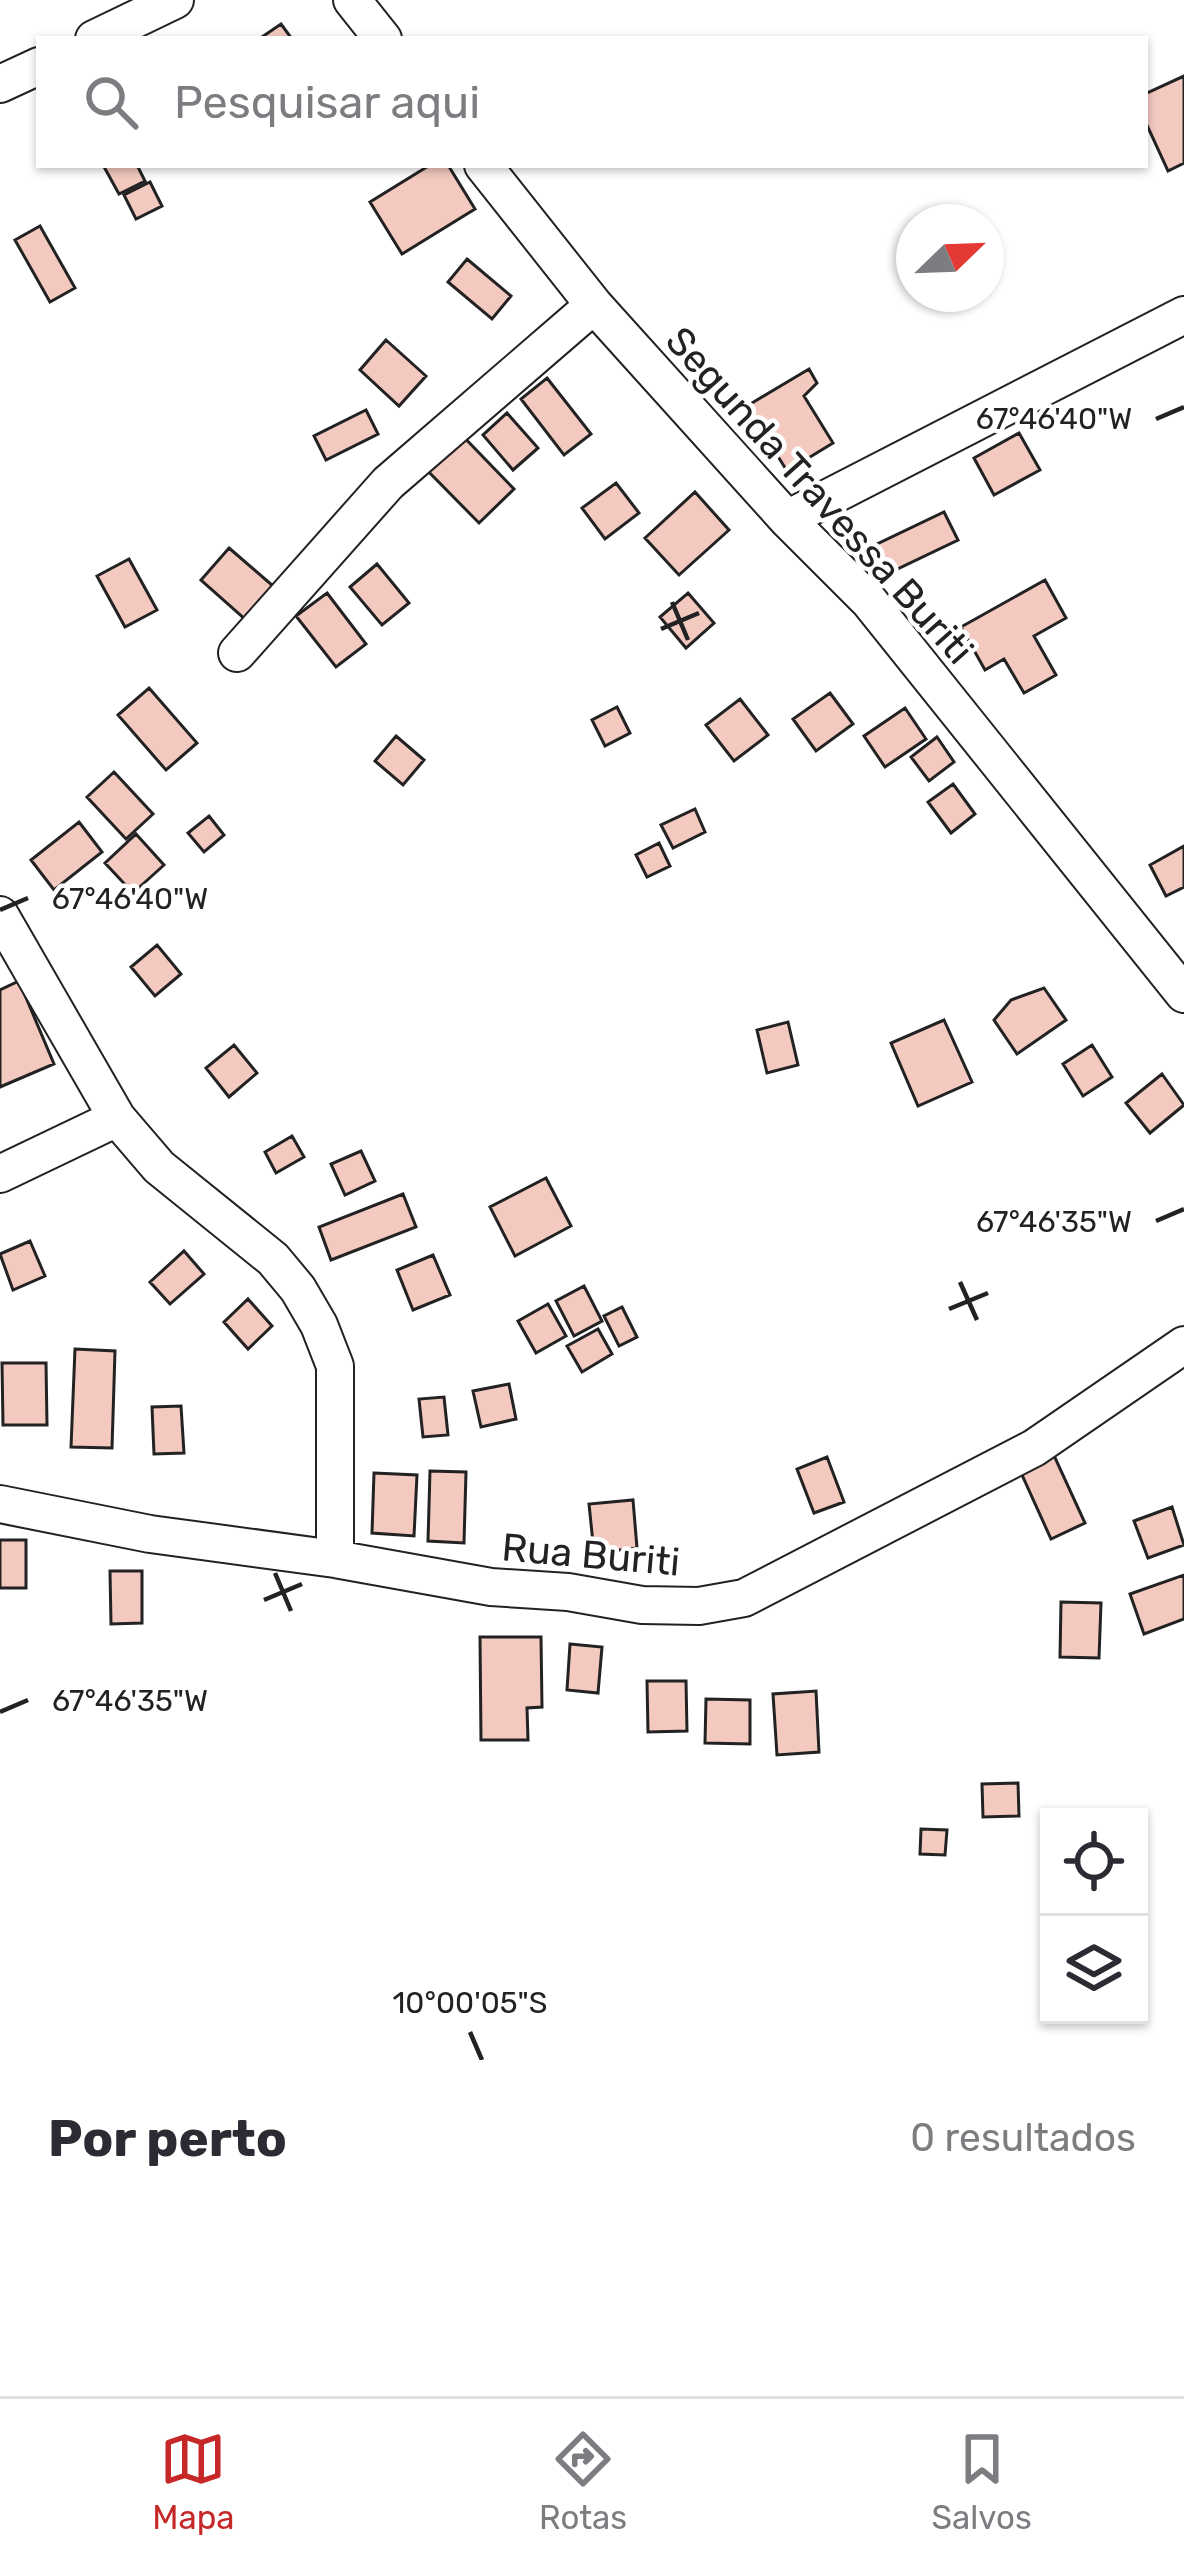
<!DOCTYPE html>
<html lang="pt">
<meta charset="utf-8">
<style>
:root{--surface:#fff;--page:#f2f2f3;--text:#2b2b33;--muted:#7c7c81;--line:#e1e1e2;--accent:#c62828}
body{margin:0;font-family:Rubik,sans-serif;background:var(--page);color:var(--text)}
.controls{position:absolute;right:36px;bottom:36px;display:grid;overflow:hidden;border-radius:0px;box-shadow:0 3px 9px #0004}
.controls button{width:108px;height:108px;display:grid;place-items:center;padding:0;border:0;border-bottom:3px solid var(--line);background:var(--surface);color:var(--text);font:60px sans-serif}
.compass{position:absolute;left:896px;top:204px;width:108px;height:108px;border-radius:50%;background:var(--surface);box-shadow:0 3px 9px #0004;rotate:67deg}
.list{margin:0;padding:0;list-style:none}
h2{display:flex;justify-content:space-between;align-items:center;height:156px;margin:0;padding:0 48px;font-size:51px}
h2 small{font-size:39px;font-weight:400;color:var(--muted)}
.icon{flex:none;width:66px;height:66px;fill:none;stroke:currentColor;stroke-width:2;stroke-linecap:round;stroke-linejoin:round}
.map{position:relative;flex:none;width:1184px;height:2060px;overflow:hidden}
.search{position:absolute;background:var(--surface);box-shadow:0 3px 9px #0004;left:36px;right:36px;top:36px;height:132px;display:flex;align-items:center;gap:30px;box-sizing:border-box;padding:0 42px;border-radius:0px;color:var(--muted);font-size:45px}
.sheet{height:336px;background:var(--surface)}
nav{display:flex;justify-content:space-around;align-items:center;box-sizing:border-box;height:168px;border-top:3px solid var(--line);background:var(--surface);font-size:33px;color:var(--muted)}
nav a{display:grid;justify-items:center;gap:6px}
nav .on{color:var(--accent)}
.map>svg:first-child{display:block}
.building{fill:#f3c9c0;stroke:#222;stroke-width:3}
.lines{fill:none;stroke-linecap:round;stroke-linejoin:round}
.minor-casing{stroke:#222;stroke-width:40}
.minor{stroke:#fff;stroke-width:36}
.ticks{fill:none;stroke:#222;stroke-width:4.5}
.labels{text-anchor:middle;stroke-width:9;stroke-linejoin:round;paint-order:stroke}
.street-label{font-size:39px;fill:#222;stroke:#fff}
.ticks-label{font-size:30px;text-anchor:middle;fill:#222;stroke:#fff;stroke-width:9;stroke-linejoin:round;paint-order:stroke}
</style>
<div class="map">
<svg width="1184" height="2060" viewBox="0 0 1184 2060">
<rect width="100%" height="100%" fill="#fff"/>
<path class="building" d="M281,24L292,39H259Z
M1184,76V163L1168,171L1145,121V94Z
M103,165H137L145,181L119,194Z
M430,165H448L475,209L402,254L370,202Z
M150,182L162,206L136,219L124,195Z
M40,226L75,288L50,302L15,240Z
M467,259L511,296L492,319L448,282Z
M386,340L426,376L399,406L360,370Z
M809,369L817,383L804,396L833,443L787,471L747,406Z
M547,378L591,434L564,455L521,399Z
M366,410L378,434L326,460L314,436Z
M507,413L538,448L513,470L483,435Z
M456,429L514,489L479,523L421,464Z
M1019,433L1040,470L994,495L974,458Z
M616,483L639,513L605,539L582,508Z
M695,492L729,530L679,575L645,538Z
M944,512L958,540L887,574L873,546Z
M229,548L273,586L245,619L201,580Z
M129,559L157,610L125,627L97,576Z
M377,564L409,603L382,625L350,587Z
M1045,580L1066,618L1034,636L1056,675L1024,693L1004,659L985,670L961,627Z
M327,593L366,644L336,667L296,616Z
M688,593L714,623L686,648L660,617Z
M149,688L197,743L166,770L118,715Z
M830,693L853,724L816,751L793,719Z
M740,699L768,735L734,761L706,725Z
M617,707L630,733L605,746L592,720Z
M905,708L926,739L885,767L864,736Z
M396,736L424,760L403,785L375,761Z
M937,737L954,762L929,781L911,757Z
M114,772L153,814L126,839L87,797Z
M953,784L975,814L951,833L928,802Z
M695,809L705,832L673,848L661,825Z
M209,816L224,835L204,852L188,833Z
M79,822L102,852L54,890L31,860Z
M136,834L164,865L133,893L105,863Z
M659,843L670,866L647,877L636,855Z
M1184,846V887L1166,896L1150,865Z
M157,945L181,974L155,996L131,967Z
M19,981L54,1064L0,1087V990Z
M1044,988L1066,1020L1017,1054L994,1020L1011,1000Z
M944,1020L972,1082L918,1106L891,1043Z
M788,1022L798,1065L767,1073L757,1030Z
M234,1045L257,1073L229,1097L206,1068Z
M1092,1045L1112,1077L1083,1096L1063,1064Z
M1162,1074L1184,1105L1150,1133L1126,1103Z
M292,1136L304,1157L276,1173L265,1152Z
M361,1151L375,1181L345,1195L331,1164Z
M546,1178L571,1226L515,1256L490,1207Z
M403,1194L416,1227L331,1260L319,1227Z
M30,1241L45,1276L13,1290L0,1254Z
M184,1251L204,1274L170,1304L150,1282Z
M433,1255L450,1295L413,1310L397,1270Z
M584,1286L602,1321L574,1336L556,1301Z
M248,1299L272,1326L248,1349L224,1322Z
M548,1304L566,1336L536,1353L518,1321Z
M622,1307L637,1337L619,1346L604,1316Z
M598,1329L612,1354L582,1372L567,1346Z
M75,1349L115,1351L112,1448L71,1447Z
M2,1363H46L47,1425H3Z
M509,1384L516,1419L481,1427L473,1391Z
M444,1397L448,1435L423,1437L419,1399Z
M181,1406L184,1453L154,1454L152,1407Z
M1052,1451L1085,1523L1051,1539L1018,1466Z
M827,1457L844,1502L814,1513L797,1469Z
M430,1471L466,1472L464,1543L428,1541Z
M374,1473L417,1475L414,1536L372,1533Z
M633,1500L637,1548L594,1553L589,1504Z
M1172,1507L1184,1545L1148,1558L1134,1521Z
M0,1540H26V1588H0Z
M110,1571H142V1623L111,1624Z
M1184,1575V1619L1144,1634L1130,1594Z
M1061,1602L1101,1603L1099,1658L1060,1657Z
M480,1637H541L542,1707L527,1708L528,1740H481Z
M570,1644L602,1647L598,1693L567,1690Z
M647,1681H686L687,1731L648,1732Z
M816,1691L819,1752L777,1755L773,1694Z
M706,1699L750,1700V1744L705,1743Z
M1018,1783L1019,1816L983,1817L982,1784Z
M921,1829L947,1830L945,1855L920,1854Z"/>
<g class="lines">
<g class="minor-casing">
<path id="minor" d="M352,0L383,39
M94,39L175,0
M0,84L39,66
M483,165L594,305L787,519L869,601L1184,994
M787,519L1184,315
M237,653L388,483L594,305
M0,915L117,1118L159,1167L273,1259L298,1289L319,1325L335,1366V1559
M0,1174L117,1118
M0,1504L150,1534L335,1559L491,1587L568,1592L642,1605L699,1606L744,1598L1034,1448L1184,1345"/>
</g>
<use href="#minor" class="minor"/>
</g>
<path class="ticks" d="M1156,419L1184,407M672,602L688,640M661,629L699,613M0,910L28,898M1156,1221L1184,1209M960,1282L977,1320M949,1309L988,1293M275,1573L291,1611M264,1600L302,1584M0,1712L28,1700M470,2032L482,2060"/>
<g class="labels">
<g class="street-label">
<text transform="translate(820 495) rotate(48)" y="14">Segunda Travessa Buriti</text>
<text transform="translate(591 1554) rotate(5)" y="14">Rua Buriti</text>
</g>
</g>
<g class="ticks-label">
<text x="1054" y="429">67°46'40"W</text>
<text x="130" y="909">67°46'40"W</text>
<text x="1054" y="1232">67°46'35"W</text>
<text x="130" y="1711">67°46'35"W</text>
<text x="470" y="2013">10°00'05"S</text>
</g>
</svg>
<div class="controls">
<button><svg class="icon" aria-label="locate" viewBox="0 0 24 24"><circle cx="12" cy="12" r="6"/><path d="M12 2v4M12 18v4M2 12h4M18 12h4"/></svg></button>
<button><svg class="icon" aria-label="layers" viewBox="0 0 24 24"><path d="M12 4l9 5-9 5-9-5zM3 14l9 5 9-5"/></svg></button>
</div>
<svg class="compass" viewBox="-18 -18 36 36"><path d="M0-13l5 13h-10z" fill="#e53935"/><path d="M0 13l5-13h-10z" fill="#7c7c81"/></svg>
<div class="search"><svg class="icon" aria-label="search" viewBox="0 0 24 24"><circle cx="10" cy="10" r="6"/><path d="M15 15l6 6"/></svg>Pesquisar aqui</div>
</div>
<section class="sheet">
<h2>Por perto<small>0 resultados</small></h2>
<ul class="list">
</ul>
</section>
<nav>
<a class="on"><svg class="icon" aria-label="map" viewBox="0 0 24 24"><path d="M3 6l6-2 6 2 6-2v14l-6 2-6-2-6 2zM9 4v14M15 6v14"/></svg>Mapa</a>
<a><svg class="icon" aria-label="directions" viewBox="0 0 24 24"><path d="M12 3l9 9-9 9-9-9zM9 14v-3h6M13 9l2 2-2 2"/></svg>Rotas</a>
<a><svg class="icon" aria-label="saved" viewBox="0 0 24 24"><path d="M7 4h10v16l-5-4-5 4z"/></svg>Salvos</a>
</nav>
